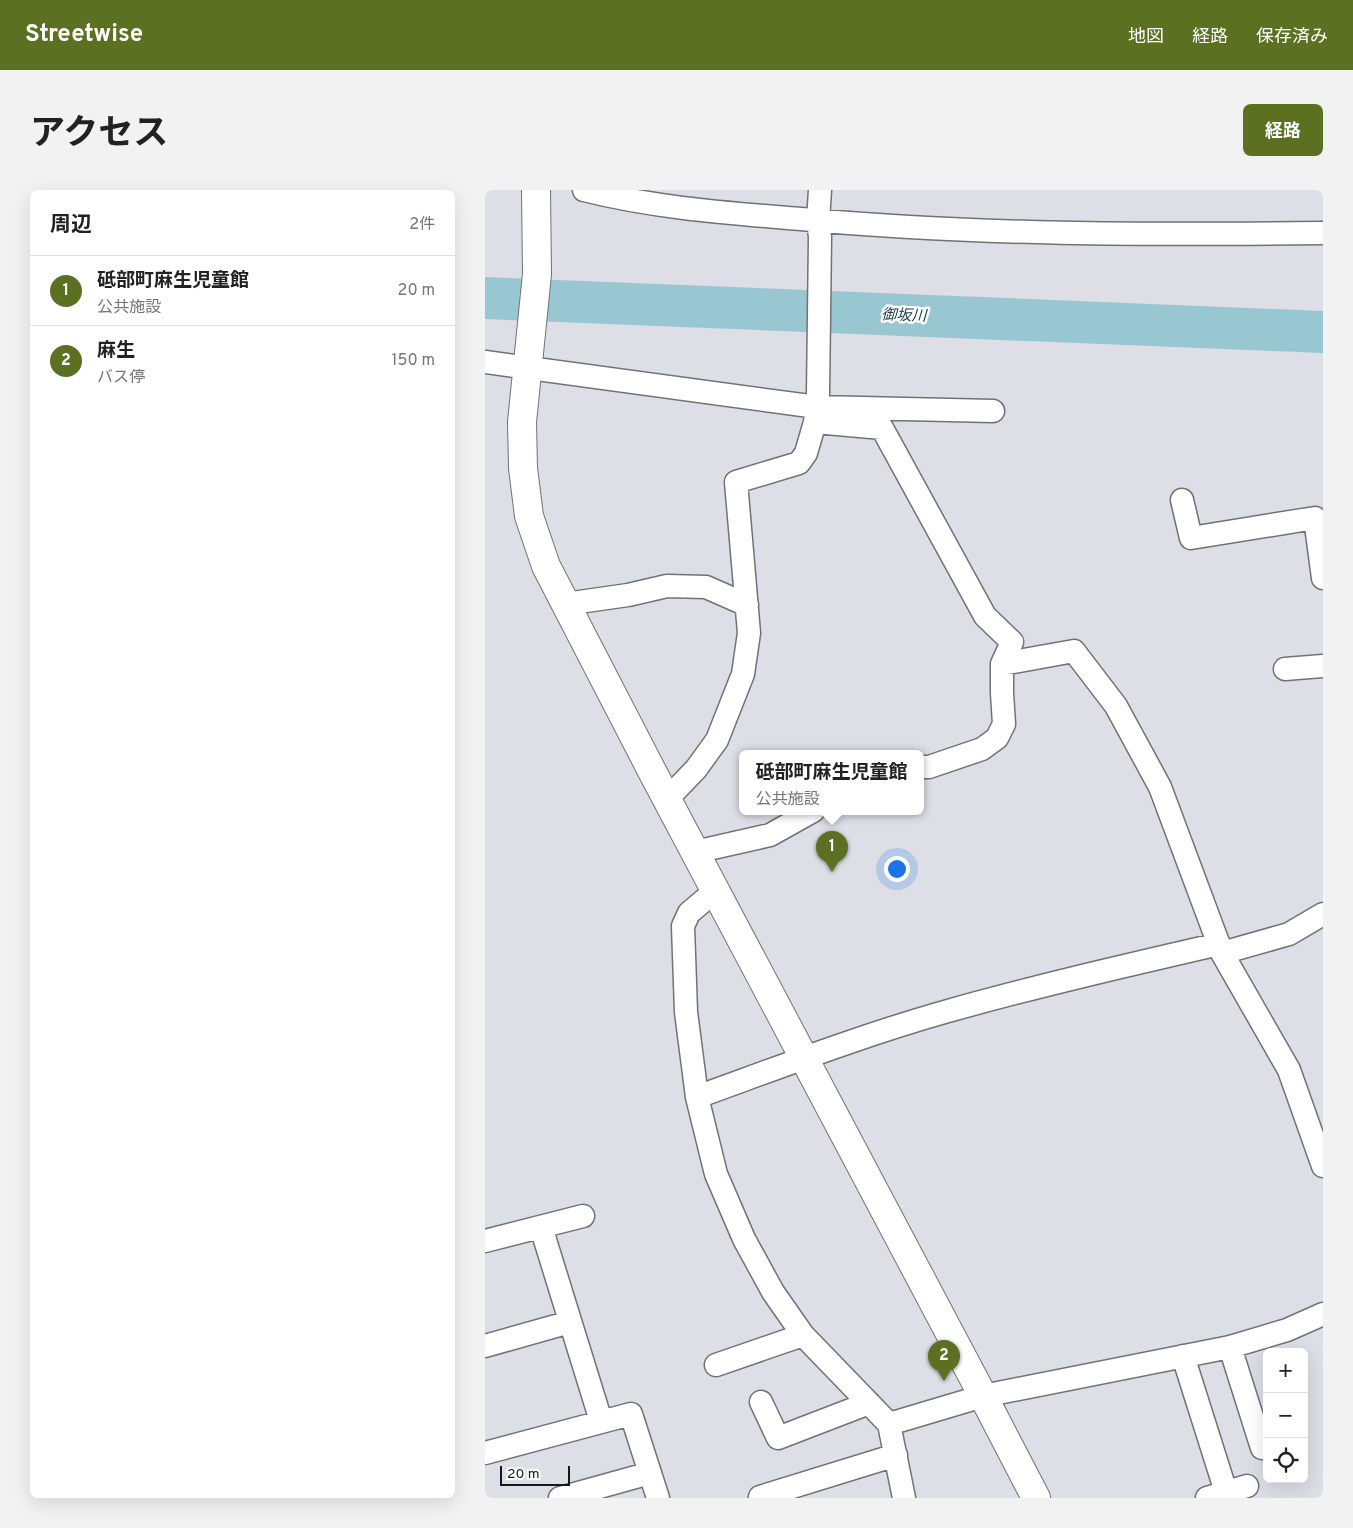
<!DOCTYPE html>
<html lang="ja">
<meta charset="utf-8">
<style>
:root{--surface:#fff;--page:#f2f2f2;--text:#222;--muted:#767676;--line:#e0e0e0;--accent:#5b7121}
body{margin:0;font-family:Overpass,"Noto Sans JP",sans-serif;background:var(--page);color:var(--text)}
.controls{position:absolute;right:15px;bottom:15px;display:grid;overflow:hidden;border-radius:8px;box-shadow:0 5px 20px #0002}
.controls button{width:45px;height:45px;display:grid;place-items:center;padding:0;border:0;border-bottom:1px solid var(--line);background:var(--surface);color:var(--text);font:25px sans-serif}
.scale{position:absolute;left:15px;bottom:12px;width:70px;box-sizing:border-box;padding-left:5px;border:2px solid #18181b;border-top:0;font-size:14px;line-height:18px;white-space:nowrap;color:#18181b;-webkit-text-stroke:4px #fff;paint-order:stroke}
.you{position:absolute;left:411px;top:678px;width:18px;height:18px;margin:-12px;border:4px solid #fff;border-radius:50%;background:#1a73e8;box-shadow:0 0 0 8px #1a73e833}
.badge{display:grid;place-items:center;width:32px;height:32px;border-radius:50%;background:var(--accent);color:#fff;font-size:16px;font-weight:700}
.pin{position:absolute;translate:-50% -41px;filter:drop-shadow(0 1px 2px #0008)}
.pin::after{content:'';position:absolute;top:26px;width:18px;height:15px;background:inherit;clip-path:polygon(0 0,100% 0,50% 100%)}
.popup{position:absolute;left:254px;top:560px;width:185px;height:65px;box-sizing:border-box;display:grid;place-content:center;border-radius:8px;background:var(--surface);filter:drop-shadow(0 1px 4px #0005);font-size:16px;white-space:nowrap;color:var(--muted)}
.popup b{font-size:19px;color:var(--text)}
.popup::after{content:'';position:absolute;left:50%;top:100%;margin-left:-10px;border:10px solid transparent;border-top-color:var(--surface)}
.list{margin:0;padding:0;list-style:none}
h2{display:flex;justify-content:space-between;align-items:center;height:65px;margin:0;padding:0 20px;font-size:21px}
h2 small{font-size:16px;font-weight:400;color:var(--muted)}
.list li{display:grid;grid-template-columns:32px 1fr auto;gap:15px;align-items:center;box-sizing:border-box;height:70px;padding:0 20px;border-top:1px solid var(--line)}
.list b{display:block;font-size:19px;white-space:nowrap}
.list p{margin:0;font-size:16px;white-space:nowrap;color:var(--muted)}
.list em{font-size:16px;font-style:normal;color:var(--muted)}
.icon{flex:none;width:28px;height:28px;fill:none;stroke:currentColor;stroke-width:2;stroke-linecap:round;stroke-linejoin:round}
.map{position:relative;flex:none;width:838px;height:1308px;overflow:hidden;border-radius:8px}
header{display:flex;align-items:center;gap:30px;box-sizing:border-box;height:70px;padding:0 25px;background:var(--accent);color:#fff}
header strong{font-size:24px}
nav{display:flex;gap:28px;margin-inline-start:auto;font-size:18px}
.intro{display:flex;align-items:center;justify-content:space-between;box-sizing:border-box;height:120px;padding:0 30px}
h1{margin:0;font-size:35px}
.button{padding:12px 22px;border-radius:8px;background:var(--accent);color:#fff;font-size:18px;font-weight:700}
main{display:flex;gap:30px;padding:0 30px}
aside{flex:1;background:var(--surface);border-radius:8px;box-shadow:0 5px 20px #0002}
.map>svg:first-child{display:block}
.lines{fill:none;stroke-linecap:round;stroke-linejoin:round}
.river{stroke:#99c7d1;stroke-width:42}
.street-casing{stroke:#717179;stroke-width:25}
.secondary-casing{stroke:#717179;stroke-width:30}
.street{stroke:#fff;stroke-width:22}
.secondary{stroke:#fff;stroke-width:28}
.labels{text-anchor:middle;stroke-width:5;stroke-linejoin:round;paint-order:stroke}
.water-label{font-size:15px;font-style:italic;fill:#164048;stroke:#fff}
</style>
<header>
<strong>Streetwise</strong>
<nav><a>地図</a><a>経路</a><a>保存済み</a></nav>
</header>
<div class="intro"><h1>アクセス</h1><a class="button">経路</a></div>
<main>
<aside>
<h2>周辺<small>2件</small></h2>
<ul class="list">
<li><span class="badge">1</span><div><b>砥部町麻生児童館</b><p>公共施設</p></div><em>20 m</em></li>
<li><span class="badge">2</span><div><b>麻生</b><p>バス停</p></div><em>150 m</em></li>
</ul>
</aside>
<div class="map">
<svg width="838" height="1308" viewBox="0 0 838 1308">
<rect width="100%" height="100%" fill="#dddee6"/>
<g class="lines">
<path class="river" d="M0,108L838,142"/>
<g class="street-casing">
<path id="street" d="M99,0C170,18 243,23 316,29C489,45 664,45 838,43
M335,0L333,31L335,47L333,204L330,232L397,238L500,426L527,452L517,474L589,461L631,516L675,597L737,763L804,880L838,976
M0,172L332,217L508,221
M697,310L706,348L830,328L838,388
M80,414L143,405L182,396L221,397L262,415
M800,479L838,476
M436,577H444L497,559L512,548L519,534L517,503V474
M182,609L211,579L232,550L258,484L264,443L251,292L314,273L321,263L330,232
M210,662L285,645L328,621
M230,701L204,723L198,736L201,822L212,907L231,984L259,1049L288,1102L318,1145L404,1234L419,1308
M737,763L804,744L838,724
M212,907C295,877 378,845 463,821C552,796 643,775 734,754
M56,1037L116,1231
M0,1051L98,1026
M0,1156L85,1132
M745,1157L777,1258
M698,1166L741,1302
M231,1175L318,1145
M276,1212L293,1248L384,1213
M404,1234L498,1206L745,1157L802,1140L838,1124
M0,1263L146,1224L173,1308
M275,1307L411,1265
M75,1308L165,1283
M722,1308L762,1296"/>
</g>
<g class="secondary-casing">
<path id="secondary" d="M51,0L52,84L37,232L38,278L44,326L61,376L168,583L498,1206L551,1308"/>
</g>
<use href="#street" class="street"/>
<use href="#secondary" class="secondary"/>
</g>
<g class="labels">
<g class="water-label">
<text transform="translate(419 125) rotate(2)" y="5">御坂川</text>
</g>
</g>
</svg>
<div class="controls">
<button>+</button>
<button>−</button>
<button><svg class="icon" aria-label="locate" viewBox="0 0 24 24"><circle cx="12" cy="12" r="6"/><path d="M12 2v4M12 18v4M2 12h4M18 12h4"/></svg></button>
</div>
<div class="scale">20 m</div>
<div class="you"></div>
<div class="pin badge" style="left:347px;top:682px">1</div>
<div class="popup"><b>砥部町麻生児童館</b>公共施設</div>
<div class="pin badge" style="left:459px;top:1191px">2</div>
</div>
</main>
